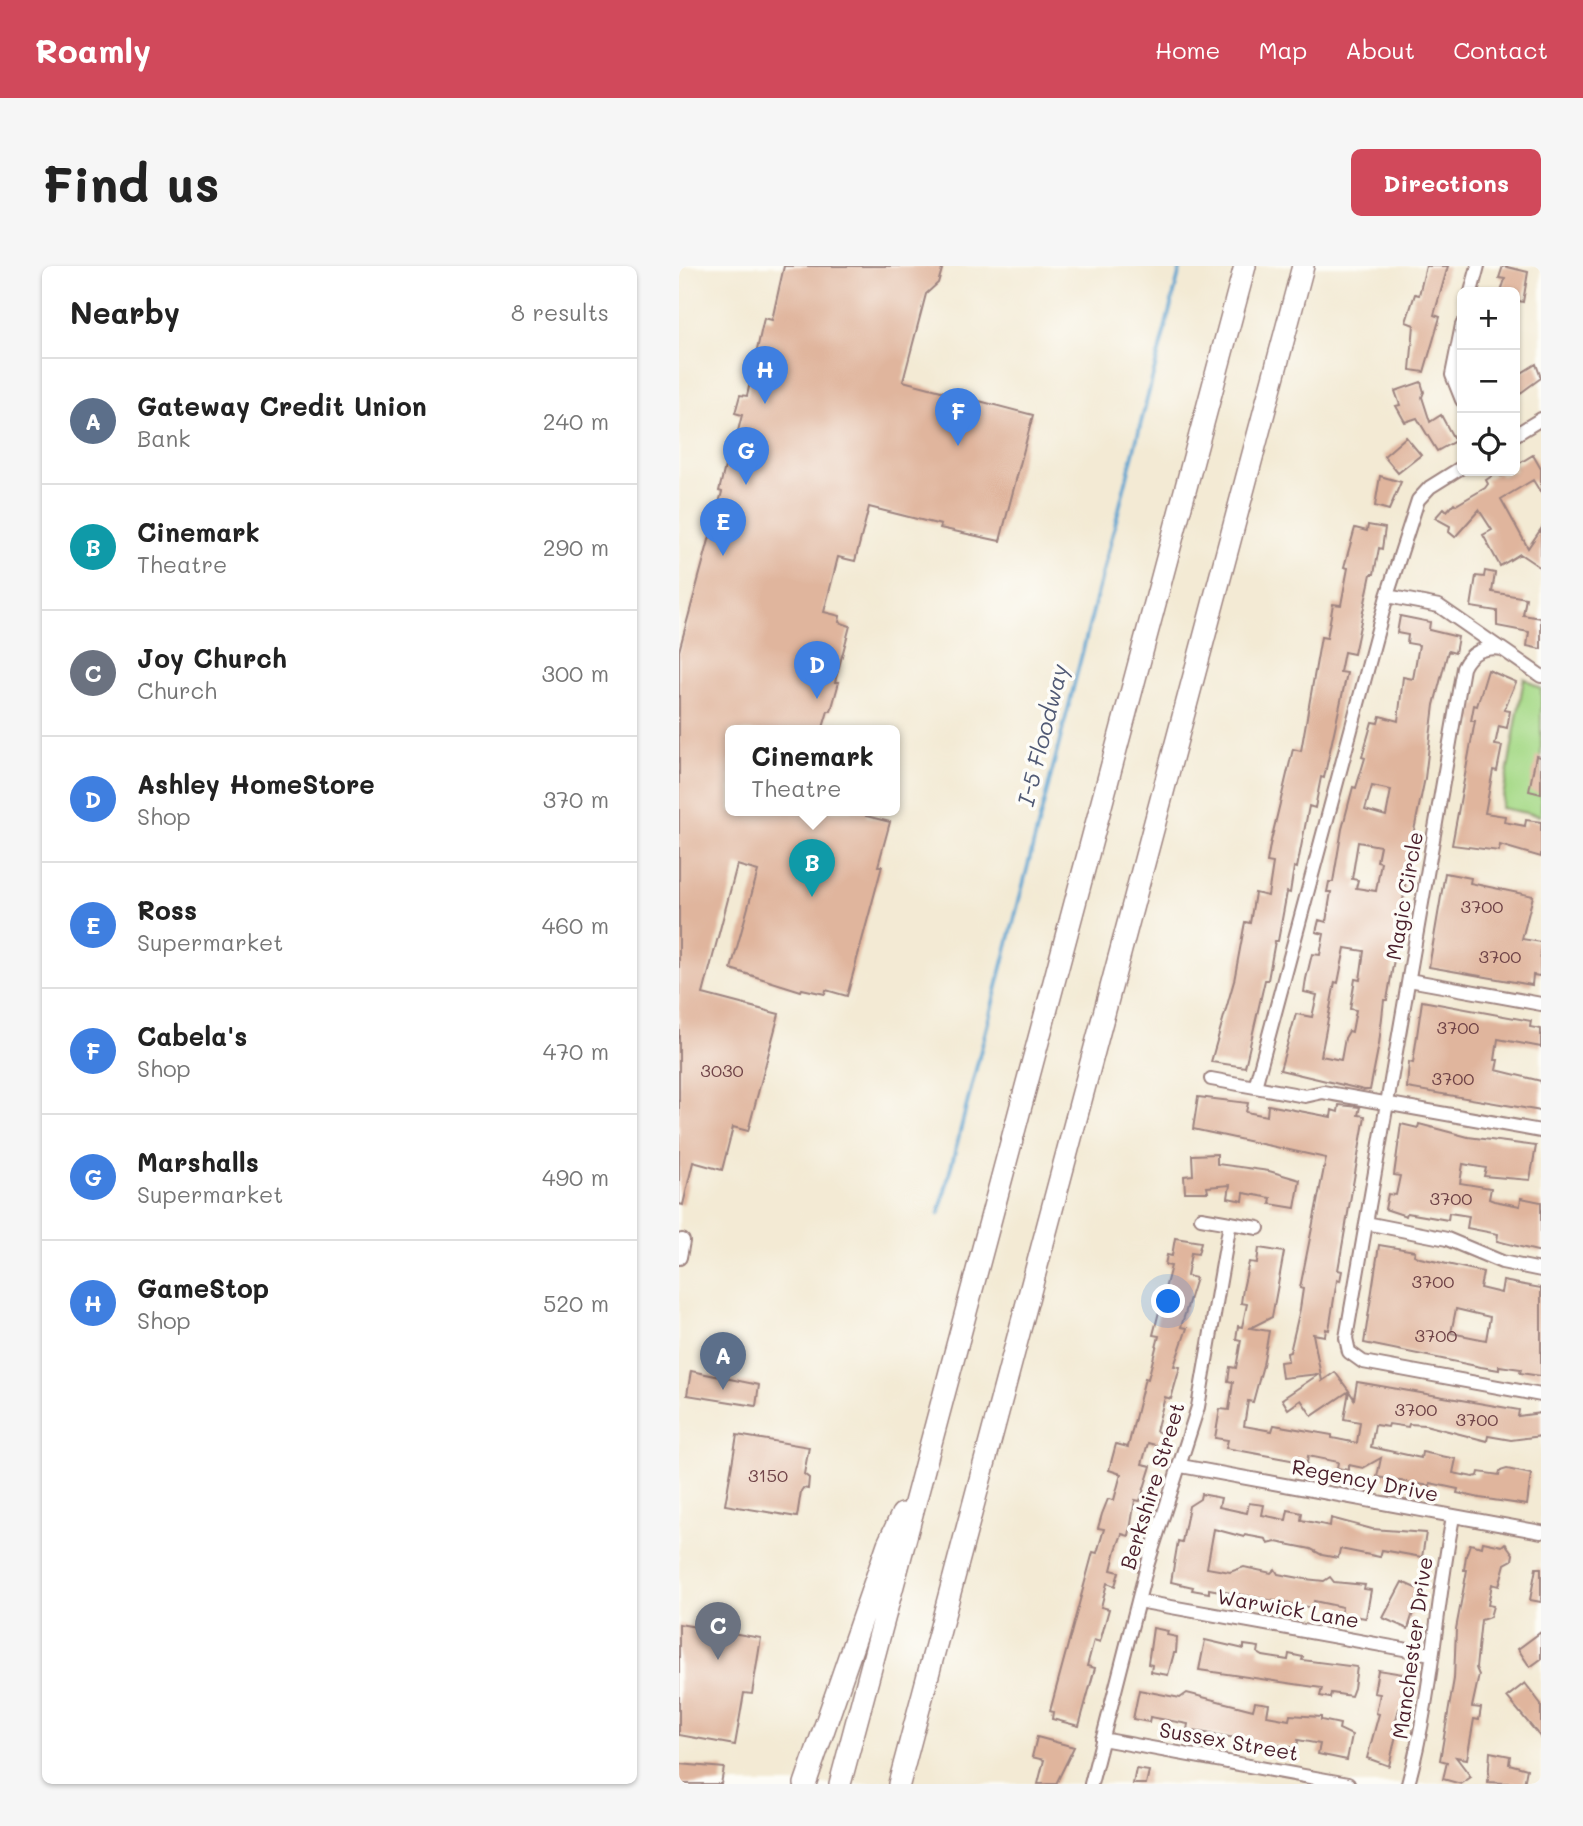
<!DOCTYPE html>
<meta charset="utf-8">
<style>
:root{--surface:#fff;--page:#f6f6f6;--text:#222;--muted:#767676;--line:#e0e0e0;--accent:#d1495b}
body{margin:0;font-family:Mali,sans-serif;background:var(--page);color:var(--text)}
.controls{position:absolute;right:21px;top:21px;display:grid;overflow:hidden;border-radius:10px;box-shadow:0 2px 5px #0004}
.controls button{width:63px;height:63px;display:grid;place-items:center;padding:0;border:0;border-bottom:2px solid var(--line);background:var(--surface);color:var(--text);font:35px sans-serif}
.you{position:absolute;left:490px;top:1036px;width:24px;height:24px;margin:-18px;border:5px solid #fff;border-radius:50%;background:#1a73e8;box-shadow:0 0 0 10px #1a73e833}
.badge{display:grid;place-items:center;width:46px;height:46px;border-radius:50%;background:var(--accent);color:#fff;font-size:23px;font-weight:700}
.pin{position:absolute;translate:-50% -58px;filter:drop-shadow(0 2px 4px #0008)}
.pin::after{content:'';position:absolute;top:37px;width:24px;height:21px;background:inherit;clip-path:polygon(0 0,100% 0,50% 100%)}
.popup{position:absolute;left:46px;top:459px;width:175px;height:91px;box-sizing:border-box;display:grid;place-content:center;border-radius:10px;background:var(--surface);filter:drop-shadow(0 2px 5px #0005);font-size:23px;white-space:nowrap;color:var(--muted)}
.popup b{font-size:26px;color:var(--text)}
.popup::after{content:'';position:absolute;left:50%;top:100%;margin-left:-14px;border:14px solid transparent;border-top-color:var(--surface)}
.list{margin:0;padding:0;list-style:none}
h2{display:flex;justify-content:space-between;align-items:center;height:91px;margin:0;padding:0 28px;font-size:30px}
h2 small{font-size:23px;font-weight:400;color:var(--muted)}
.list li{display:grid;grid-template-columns:46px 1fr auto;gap:21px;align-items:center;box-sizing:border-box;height:126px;padding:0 28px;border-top:2px solid var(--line)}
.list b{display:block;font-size:26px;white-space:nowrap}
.list p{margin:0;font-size:23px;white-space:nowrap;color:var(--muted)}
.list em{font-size:23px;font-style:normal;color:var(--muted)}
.icon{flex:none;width:38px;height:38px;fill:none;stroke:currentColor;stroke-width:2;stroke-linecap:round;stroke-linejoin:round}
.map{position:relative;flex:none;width:862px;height:1518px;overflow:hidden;border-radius:10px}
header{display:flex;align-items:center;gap:42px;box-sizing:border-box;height:98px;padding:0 35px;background:var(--accent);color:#fff}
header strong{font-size:33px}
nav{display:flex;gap:38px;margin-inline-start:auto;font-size:24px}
.intro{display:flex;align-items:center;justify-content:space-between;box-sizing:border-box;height:168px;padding:0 42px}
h1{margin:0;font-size:49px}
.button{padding:18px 32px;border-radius:10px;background:var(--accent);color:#fff;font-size:24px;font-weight:700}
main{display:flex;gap:42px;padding:0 42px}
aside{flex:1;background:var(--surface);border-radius:10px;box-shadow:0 2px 5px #0004}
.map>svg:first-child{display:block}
.green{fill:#a7da89;stroke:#787c5a;stroke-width:2}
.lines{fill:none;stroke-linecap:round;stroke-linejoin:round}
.stream{stroke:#59a1cf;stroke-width:3.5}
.building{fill:#e0b59d;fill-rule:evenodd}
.minor-casing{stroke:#9e8480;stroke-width:16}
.tertiary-casing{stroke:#9e8480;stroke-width:18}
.motorway-casing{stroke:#9e8480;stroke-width:24}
.minor{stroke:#fff;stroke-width:12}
.tertiary{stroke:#fff;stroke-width:14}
.motorway{stroke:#fff;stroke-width:21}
.labels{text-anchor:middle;stroke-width:7;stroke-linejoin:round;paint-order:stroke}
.number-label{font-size:18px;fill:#704448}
.street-label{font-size:21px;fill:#4a1f2b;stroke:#fdfcf7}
.water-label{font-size:23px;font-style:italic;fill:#515a75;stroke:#fdfcf7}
</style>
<header>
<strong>Roamly</strong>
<nav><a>Home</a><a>Map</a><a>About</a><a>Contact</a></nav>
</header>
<div class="intro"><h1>Find us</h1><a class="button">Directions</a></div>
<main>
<aside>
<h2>Nearby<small>8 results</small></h2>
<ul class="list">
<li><span class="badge" style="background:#5c6f8a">A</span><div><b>Gateway Credit Union</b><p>Bank</p></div><em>240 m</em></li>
<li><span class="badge" style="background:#0f9aa8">B</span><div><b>Cinemark</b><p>Theatre</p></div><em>290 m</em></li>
<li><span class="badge" style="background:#6b7280">C</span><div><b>Joy Church</b><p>Church</p></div><em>300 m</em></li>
<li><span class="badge" style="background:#3f7fe0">D</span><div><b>Ashley HomeStore</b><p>Shop</p></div><em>370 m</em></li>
<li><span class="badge" style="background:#3f7fe0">E</span><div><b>Ross</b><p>Supermarket</p></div><em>460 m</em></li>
<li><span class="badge" style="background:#3f7fe0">F</span><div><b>Cabela's</b><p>Shop</p></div><em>470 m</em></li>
<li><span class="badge" style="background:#3f7fe0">G</span><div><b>Marshalls</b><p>Supermarket</p></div><em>490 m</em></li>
<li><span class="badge" style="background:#3f7fe0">H</span><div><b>GameStop</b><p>Shop</p></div><em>520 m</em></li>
</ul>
</aside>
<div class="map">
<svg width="862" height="1518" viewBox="0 0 862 1518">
<rect width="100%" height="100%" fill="#fdfcf7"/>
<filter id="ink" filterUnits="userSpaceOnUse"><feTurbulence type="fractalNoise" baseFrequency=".0143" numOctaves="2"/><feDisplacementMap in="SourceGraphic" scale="14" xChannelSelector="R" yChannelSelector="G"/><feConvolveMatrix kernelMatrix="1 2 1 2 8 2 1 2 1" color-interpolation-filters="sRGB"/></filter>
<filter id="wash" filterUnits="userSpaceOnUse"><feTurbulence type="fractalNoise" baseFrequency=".00686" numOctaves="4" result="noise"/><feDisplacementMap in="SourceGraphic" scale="28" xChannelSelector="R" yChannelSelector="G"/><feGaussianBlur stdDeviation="1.57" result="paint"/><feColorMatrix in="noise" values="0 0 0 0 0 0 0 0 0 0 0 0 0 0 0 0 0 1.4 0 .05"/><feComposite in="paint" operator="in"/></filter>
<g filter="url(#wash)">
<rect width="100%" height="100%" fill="#f3ead4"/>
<path class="green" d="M845,412L862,423V550L822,542Z"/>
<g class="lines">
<path class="stream" d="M260,948L502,0"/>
</g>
<g id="blocks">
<path class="building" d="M105,0H264L259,17L247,28L224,115L354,149L321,275L261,262L262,259L190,241L176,295L159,291L145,346L161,350L160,356L171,360L156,416H160L152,445H149L143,465H51V545H188L187,550L211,556L199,600H203L168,730L147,724L146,728L123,723L122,725L52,703L79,605L58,599L24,728L100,748L69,865L54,861L43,904L14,896L4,939L0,938V385L43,226L40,225L49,188L53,189L63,149L56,147L61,129L68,130L85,52L93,54Z
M747,0H769L755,49L761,51L745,106L731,104L735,59L727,56L736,28L740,29Z
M824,0L849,6L844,36L836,34V26H822L826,13L820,12Z
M857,98L862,112L836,131V111Z
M742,116L745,126L743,131L751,156L762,149L776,175L758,185L738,152L726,156L717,140L721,139L716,125Z
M727,171L742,189L719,207L705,190Z
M854,189L862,203V227L854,214L822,233L849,282L862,263V302L841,288L821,300L804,269L813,264L800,244L776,271L770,266L771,260L756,252L765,242L768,245L775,237L777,239L806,222L809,218L807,214L819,206L822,210L836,205V200Z
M701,210L722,216L710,244L696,240Z
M689,259L706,262L703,283L700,282L695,308H692L675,388L665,386L661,406L668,407L645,512L642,511L636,542L630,540L618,602L615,601L611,627L608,626L599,675H596L589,714H586L566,801L532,796L555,715L566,656L571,657L576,627L589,630L594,597L588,596L591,579L614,483L622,485L642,371L648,372L654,338L662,339L669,302L665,301L676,262L688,265Z
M806,305L816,307L813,326L847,332L844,349L862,352V383L848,380L850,366L818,360V345L792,341L797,310L805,311Z
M721,350L751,356L750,364L779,371L776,387L769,385L755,439L746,512L729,593L722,653L708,734H705L700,778L691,824H685L601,804L617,748L633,751L638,729L625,726L627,713L633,688L641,689L645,668L637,666L640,654L647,656L652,626H648L650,616H654L663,563L674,521L677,522L686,492L683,491L693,456L699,457L701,450L719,455L724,411L734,413L740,379L728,377L729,369L718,367ZM693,520L712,524L707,550L686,544ZM679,576L701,580L698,595L702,596L697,625L677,622L679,614L673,613ZM666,682L685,685L681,714L676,713L671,743L677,744L673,766L670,765L666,772L662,794L642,790L656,716L659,717Z
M809,404L837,416L825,444L831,445L828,462L820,460L816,479L823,480L818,505L814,504L806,547L826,550L825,556L846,560L847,554L862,556V591L821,579L820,585L773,579L796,455H792L795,439L798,440Z
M857,490L862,491V528L850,525Z
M766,607L792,612L791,617L854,630L843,673L862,676L861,710L854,709L853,719L750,701Z
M743,735L852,755L851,761L862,763V781L819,773L816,794H819L817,804L862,815V845L728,822L730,796L734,797Z
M519,831L569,837L567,846L588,850L589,839L652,851L653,844L659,846L660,839L681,841L679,849L686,850L659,1004L663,1005L661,1015L658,1014L650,1064L647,1063L646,1070L634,1068L643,1115L656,1106L670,1125L633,1150L622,1134L609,1143L603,1133L640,1108L603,1112L601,1096L609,1095L608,1087L611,1086L621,1043L624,1023L621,1022L647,892L514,863Z
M722,858L739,862L740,858L789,871L857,880L851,914L805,910L807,902L784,898L781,917L812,922L810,933L815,935L841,940L842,932L862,936V986L818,975L819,968L788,962L790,950L770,947L769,954L728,947L727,950L706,943L709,928L717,929L721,910L715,909Z
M538,888V898L590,905L621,914L616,942L591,938L592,932L565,927L564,935L549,932L551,919L528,921L529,926H506L505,910L514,909L513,889Z
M496,972L522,976L519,988L512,987L508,1010L517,1012L502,1061L508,1062L495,1100L501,1101L492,1133L486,1131L477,1165L483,1167L480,1180L469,1177L463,1198L472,1200L461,1235L456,1234L450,1270L443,1268L437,1284L432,1304L440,1306L436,1320L428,1317L422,1341L430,1343L421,1376L415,1374L408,1400L416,1402L400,1460L373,1453L374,1446L371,1445L414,1286L418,1287L425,1263L419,1262L423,1248L429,1233L435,1234L442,1208L430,1204L437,1178L449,1181L466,1112L469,1113L480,1070L474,1069L492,1000L486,999L488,989L493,990Z
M700,979L736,985L735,989L741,992L804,1006L801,1022L822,1027L824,1015L862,1022V1110L841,1107L842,1103L820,1100V1104L802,1101L685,1077ZM777,1043L811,1051L807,1074L772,1067Z
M580,982L605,986L593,1051L571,1062L590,1065L584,1099L574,1136L569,1135L565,1160L593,1165L595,1159L653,1169V1172L678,1177L681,1156L665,1153L670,1125L675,1133L678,1116L840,1144L839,1150L862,1147V1170L832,1174L809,1170L808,1175L746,1159L730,1158L729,1161L710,1158L709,1161L696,1159L692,1181L742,1192L743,1186L777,1193L774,1207L794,1211L799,1210L800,1206L820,1209L821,1205L828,1203L852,1208L848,1239L801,1232L778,1227L779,1223L751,1217V1220L698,1211L702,1192L684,1202L670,1199V1204L658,1202L659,1196L629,1190L628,1197L547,1182L549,1174L536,1172L541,1143L550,1144L554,1116L549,1115L551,1101L557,1102L562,1074L557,1073L559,1060L563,1061L568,1038L562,1037L564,1023L570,996L578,997Z
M12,1105L80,1119L77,1140L8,1129Z
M58,1169L130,1181L125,1208L130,1212L129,1223L124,1222L122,1225L118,1251L46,1239Z
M522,1228L542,1232L540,1241L568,1247L570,1237L585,1239L583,1249L607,1254L609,1244L623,1247L622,1254L651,1260L652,1252L693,1263L747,1267L743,1291L703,1284L701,1291L661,1283L659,1292L643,1289L632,1283L597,1276L589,1278L587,1273L566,1269L565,1271L535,1263L528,1302L551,1306L565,1301L592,1307L596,1303L599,1308L626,1313L645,1315L651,1311L655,1316L686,1319L685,1323L692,1324L687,1352L662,1348L663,1341L635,1335L634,1342L530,1323V1327L513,1324L514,1321L492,1316L499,1275L503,1276L510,1240L521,1233Z
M804,1276L823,1280L826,1277L834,1288L833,1294L826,1298L820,1320L813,1318L809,1339L814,1340L811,1351L802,1354L797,1402L800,1409L793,1441L802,1442L800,1454L795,1453L788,1493L777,1491L792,1511L782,1518L764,1513L768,1496L761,1494L775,1413L777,1363L788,1304H785L787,1290L791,1278L803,1281Z
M857,1302H862V1336L851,1334Z
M723,1316L741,1324L729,1363L704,1352Z
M0,1358L82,1372L73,1428L65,1427L56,1479L0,1469Z
M474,1362L489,1365L488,1369L498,1371L497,1387H495L489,1409L472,1406L473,1399L469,1398Z
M862,1366V1393L851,1401L839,1383Z
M526,1374L565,1383V1379L580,1381L579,1387L584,1390L609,1394L610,1388L624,1391L623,1394L678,1401L675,1422L672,1430L652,1427L651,1432L641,1430L643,1422L520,1404Z
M699,1404L730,1409L724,1444L720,1443L714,1464L718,1465L710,1500L688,1492L700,1448L697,1447L701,1428L695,1427Z
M846,1417L862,1438V1472L828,1431Z
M460,1424L501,1432L508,1427L574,1444L576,1436L590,1438L588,1450L610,1454L611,1449L642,1451V1454L661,1458L660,1463L673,1469L668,1494L639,1488L641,1478L619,1474L618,1482L508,1464L509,1458L471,1451L470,1456L454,1453Z
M358,1471L395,1481L377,1518H359L365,1494L353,1491Z
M811,1486L831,1490L830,1498L848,1503L845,1518L809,1516Z
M0,1498L45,1502L42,1518H0Z
M457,1503L470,1505L467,1518H454Z"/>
</g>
</g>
<g filter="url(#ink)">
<use href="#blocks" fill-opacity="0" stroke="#9e8480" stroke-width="2"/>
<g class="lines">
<g class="minor-casing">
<path id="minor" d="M792,26L799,0
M783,59L773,109L783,134
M836,169L862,153
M708,330L739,234L751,221L783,201
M822,383L760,340L708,330L576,821L626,830L644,826L862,865
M862,410L823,383C806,380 791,386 784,402L667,1072L670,1086L684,1096L862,1129
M730,714L862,738
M532,813L576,821
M522,952L551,957
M687,957L768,973L823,996L862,1004
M502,1200L862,1266
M459,1335L752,1388
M423,1473L669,1518
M412,1518L468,1300L519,1141L551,957L579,962
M729,1518C753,1431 757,1339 774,1251"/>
</g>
<g class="tertiary-casing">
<path id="tertiary" d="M0,991L3,975"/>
</g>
<g class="motorway-casing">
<path id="motorway" d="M126,1518L209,1278L223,1248
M161,1518L566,0
M220,1518L624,0"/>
</g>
<use href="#minor" class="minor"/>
<use href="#tertiary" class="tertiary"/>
<use href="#motorway" class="motorway"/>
</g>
</g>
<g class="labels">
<g class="number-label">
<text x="803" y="647">3700</text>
<text x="821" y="697">3700</text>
<text x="779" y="768">3700</text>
<text x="43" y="811">3030</text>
<text x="774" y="819">3700</text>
<text x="772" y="939">3700</text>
<text x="754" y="1022">3700</text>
<text x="757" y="1076">3700</text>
<text x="737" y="1150">3700</text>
<text x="798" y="1160">3700</text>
<text x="89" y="1216">3150</text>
</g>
<g class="street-label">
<text transform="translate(726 630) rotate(-80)" y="7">Magic Circle</text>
<text transform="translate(686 1215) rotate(11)" y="7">Regency Drive</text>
<text transform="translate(474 1220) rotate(-73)" y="7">Berkshire Street</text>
<text transform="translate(609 1343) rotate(10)" y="7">Warwick Lane</text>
<text transform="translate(734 1382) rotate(-82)" y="7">Manchester Drive</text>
<text transform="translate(550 1476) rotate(10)" y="7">Sussex Street</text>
</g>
<g class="water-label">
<text transform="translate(364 469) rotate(-76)" y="8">I-5 Floodway</text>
</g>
</g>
</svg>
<div class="controls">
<button>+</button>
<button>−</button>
<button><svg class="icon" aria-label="locate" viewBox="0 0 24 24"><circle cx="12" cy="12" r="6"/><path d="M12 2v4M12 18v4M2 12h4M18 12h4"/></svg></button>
</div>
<div class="you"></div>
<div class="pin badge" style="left:44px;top:1124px;background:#5c6f8a">A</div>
<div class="pin badge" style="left:133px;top:631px;background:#0f9aa8">B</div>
<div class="popup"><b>Cinemark</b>Theatre</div>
<div class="pin badge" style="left:39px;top:1394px;background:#6b7280">C</div>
<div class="pin badge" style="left:138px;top:433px;background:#3f7fe0">D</div>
<div class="pin badge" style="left:44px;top:290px;background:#3f7fe0">E</div>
<div class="pin badge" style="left:279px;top:180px;background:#3f7fe0">F</div>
<div class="pin badge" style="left:67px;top:219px;background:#3f7fe0">G</div>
<div class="pin badge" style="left:86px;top:138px;background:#3f7fe0">H</div>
</div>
</main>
